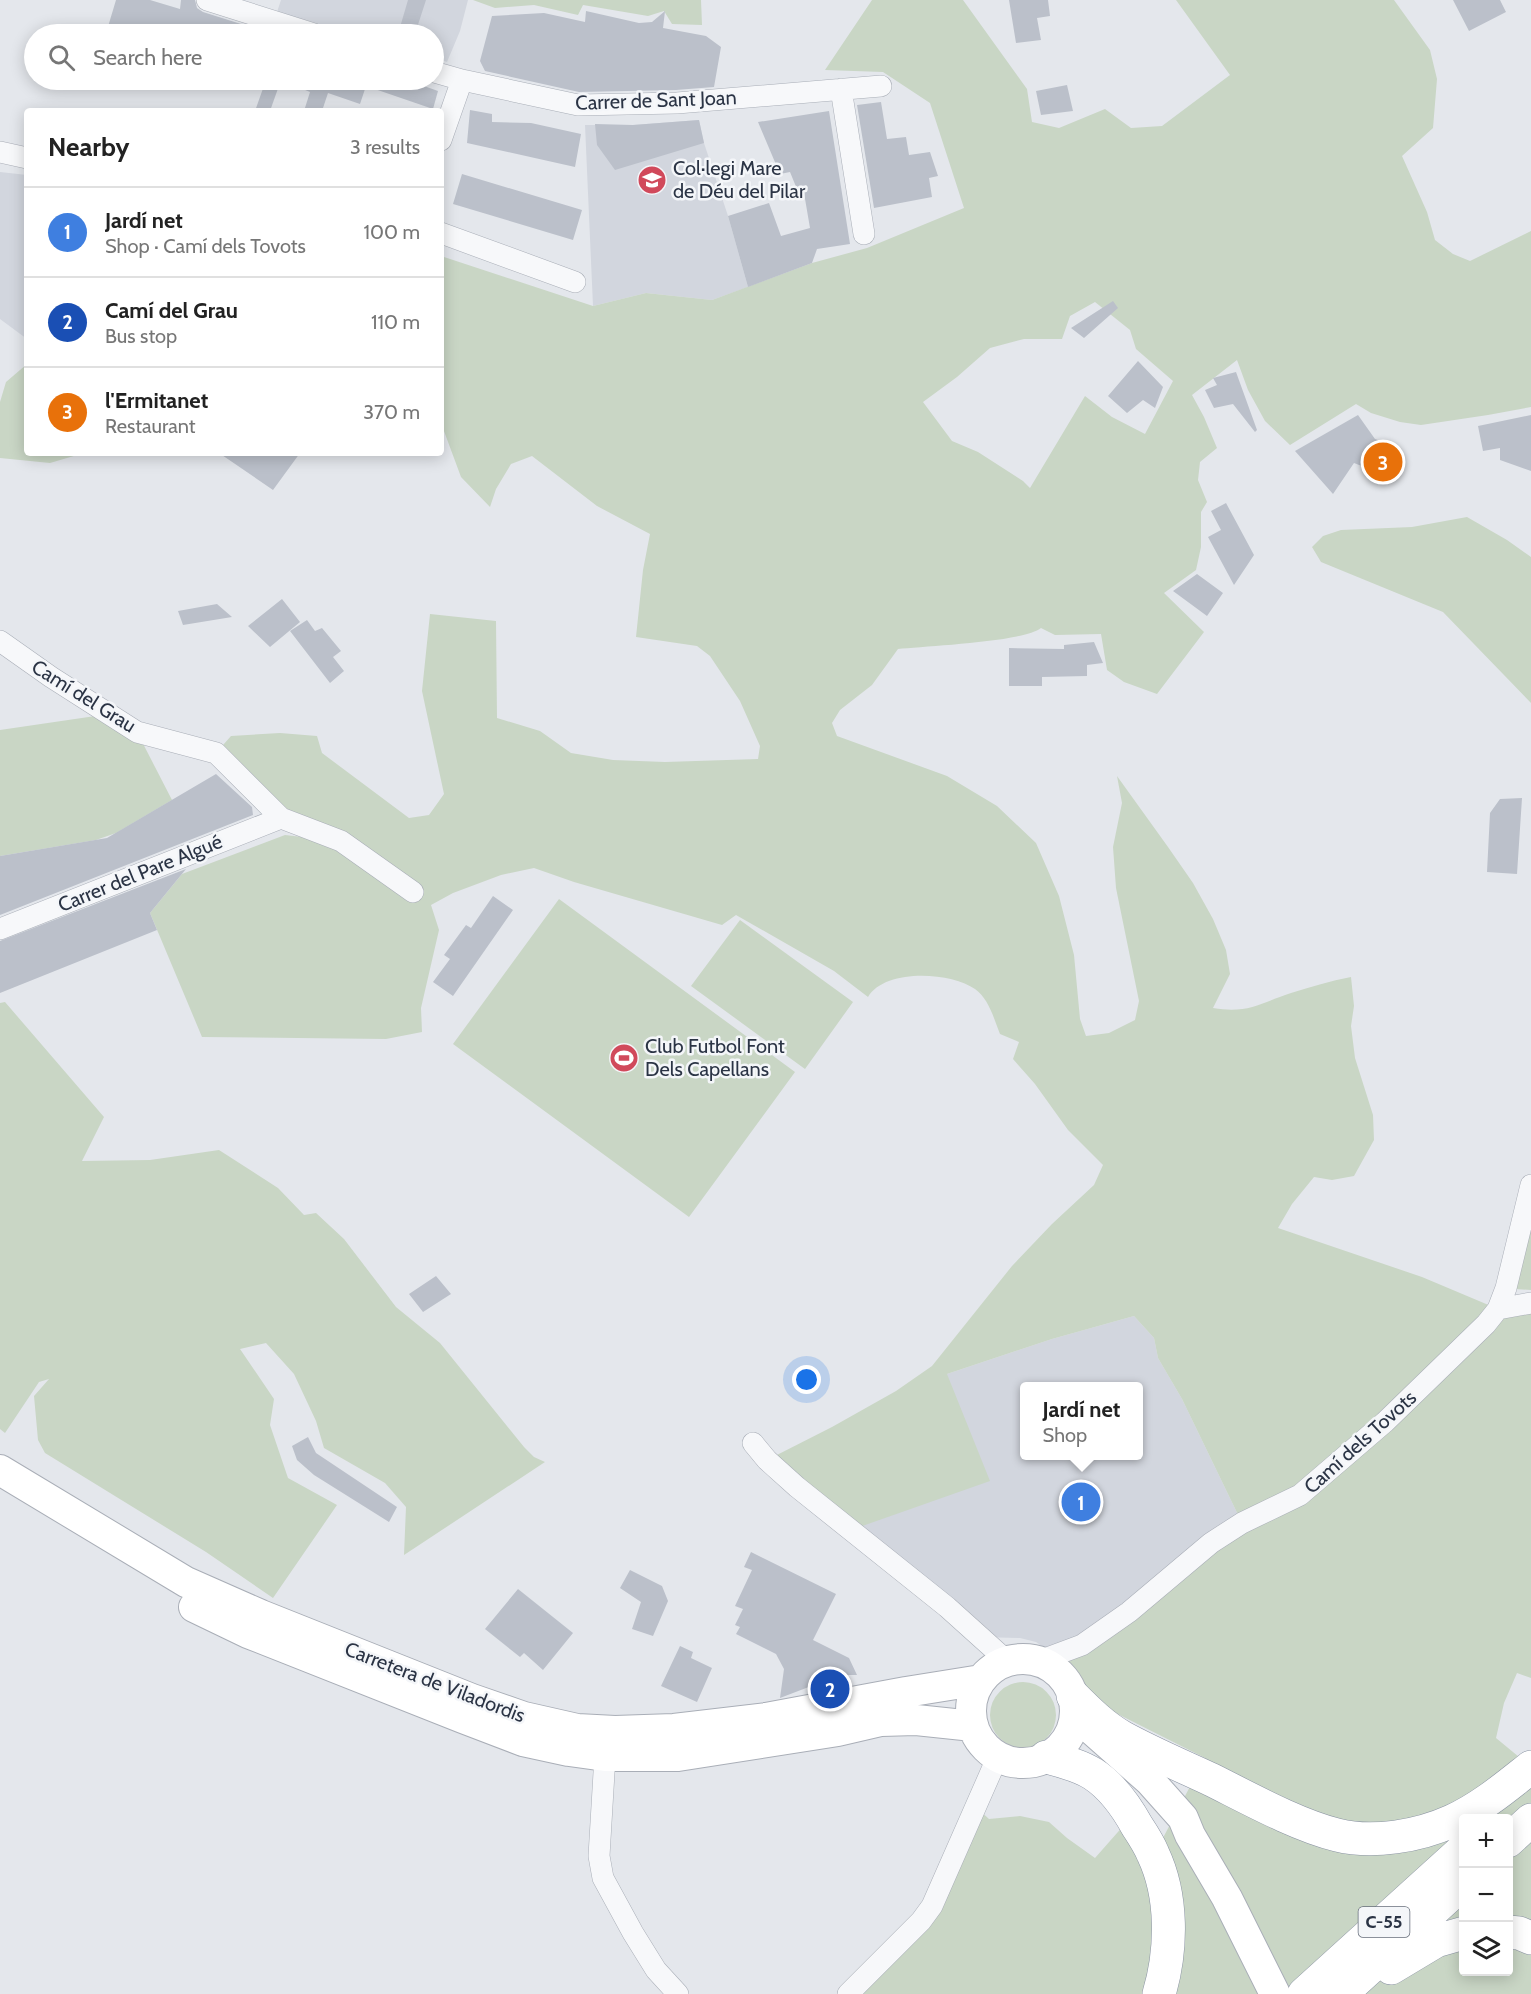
<!DOCTYPE html>
<meta charset="utf-8">
<style>
:root{--surface:#fff;--page:#f6f6f6;--text:#222;--muted:#767676;--line:#e0e0e0;--accent:#d1495b}
body{margin:0;font-family:Cabin,sans-serif;background:var(--page);color:var(--text)}
.controls{position:absolute;right:18px;bottom:18px;display:grid;overflow:hidden;border-radius:6px;box-shadow:0 3px 15px #0003}
.controls button{width:54px;height:54px;display:grid;place-items:center;padding:0;border:0;border-bottom:2px solid var(--line);background:var(--surface);color:var(--text);font:30px sans-serif}
.you{position:absolute;left:807px;top:1380px;width:21px;height:21px;margin:-15px;border:4px solid #fff;border-radius:50%;background:#1a73e8;box-shadow:0 0 0 9px #1a73e833}
.badge{display:grid;place-items:center;width:39px;height:39px;border-radius:50%;background:var(--accent);color:#fff;font-size:20px;font-weight:700}
.pin{position:absolute;translate:-50% -50%;border:3px solid #fff;box-shadow:0 2px 6px #0006}
.popup{position:absolute;left:1020px;top:1382px;width:123px;height:78px;box-sizing:border-box;display:grid;place-content:center;border-radius:6px;background:var(--surface);filter:drop-shadow(0 2px 4px #0005);font-size:20px;white-space:nowrap;color:var(--muted)}
.popup b{font-size:22px;color:var(--text)}
.popup::after{content:'';position:absolute;left:50%;top:100%;margin-left:-12px;border:12px solid transparent;border-top-color:var(--surface)}
.list{margin:0;padding:0;list-style:none}
h2{display:flex;justify-content:space-between;align-items:center;height:78px;margin:0;padding:0 24px;font-size:26px}
h2 small{font-size:20px;font-weight:400;color:var(--muted)}
.list li{display:grid;grid-template-columns:39px 1fr auto;gap:18px;align-items:center;box-sizing:border-box;height:90px;padding:0 24px;border-top:2px solid var(--line)}
.list b{display:block;font-size:22px;white-space:nowrap}
.list p{margin:0;font-size:20px;white-space:nowrap;color:var(--muted)}
.list em{font-size:20px;font-style:normal;color:var(--muted)}
.icon{flex:none;width:33px;height:33px;fill:none;stroke:currentColor;stroke-width:2;stroke-linecap:round;stroke-linejoin:round}
.map{position:relative;flex:none;width:1531px;height:1994px;overflow:hidden}
.search{position:absolute;background:var(--surface);box-shadow:0 3px 15px #0003;left:24px;top:24px;width:420px;height:66px;display:flex;align-items:center;gap:15px;box-sizing:border-box;padding:0 21px;border-radius:33px;color:var(--muted);font-size:22px}
.panel{position:absolute;background:var(--surface);box-shadow:0 3px 15px #0003;left:24px;top:108px;width:420px;height:348px;border-radius:6px}
.map>svg:first-child{display:block}
.built{fill:#d2d6de;fill-rule:evenodd}
.green{fill:#c9d6c5;fill-rule:evenodd}
.building{fill:#bbc0ca}
.lines{fill:none;stroke-linecap:round;stroke-linejoin:round}
.street-casing{stroke:#a9aeb7;stroke-width:22}
.secondary-casing{stroke:#a9aeb7;stroke-width:32}
.highway-casing{stroke:#8b94a3;stroke-width:34}
.street{stroke:#f7f8fa;stroke-width:21}
.secondary{stroke:#fff;stroke-width:30}
.highway{stroke:#fff;stroke-width:33}
.labels{text-anchor:middle;stroke-width:5;stroke-linejoin:round;paint-order:stroke}
.shield{fill:#f4f6f9;stroke:#676e7b;stroke-width:1.5}
.shield-label{font-size:18px;font-weight:bold;fill:#2b3445}
.street-label{font-size:20px;fill:#2b3445;stroke:#f4f6f9}
.poi-label{font-size:20px;fill:#2b3445;stroke:#f4f6f9;text-anchor:start}
</style>
<div class="map">
<svg width="1531" height="1994" viewBox="0 0 1531 1994">
<rect width="100%" height="100%" fill="#e4e7ec"/>
<path class="built" d="M281,0H468L460,31L447,62L434,57V34H355L277,12Z
M699,120L704,143L728,216L748,287L712,300L646,293L593,306L585,125H633Z
M0,172L27,175V339L0,319Z
M1134,1316L1154,1338L1158,1358L1182,1399L1242,1523L1082,1645L1067,1664L1036,1642L1020,1638L979,1637L851,1530L947,1374L1052,1339ZM1024,1386H1138V1456H1024Z"/>
<path class="green" d="M473,0H701L702,25L672,24L664,11L648,16L583,5L578,15L534,5L495,8Z
M872,0H963L1027,89L1032,122L1059,128L1105,109L1131,128L1162,126L1230,75L1176,0H1394L1430,50L1437,79L1433,128L1402,156L1427,212L1435,240L1453,254L1470,261L1531,231V407L1488,415L1421,425L1400,422L1371,413L1356,404L1290,445L1265,421L1248,390L1237,360L1192,395L1204,417L1217,448L1200,462L1198,480L1207,502L1201,512V547L1196,570L1164,593L1204,632L1157,694L1124,682L1107,670L1101,634L1055,635L1041,628C1024,642 925,646 898,649L872,685L840,710L832,723L837,736L947,776L997,806L1036,843L1059,896L1074,955L1080,1019L1086,1036L1109,1033L1135,1020L1139,1001L1116,888L1113,847L1122,803L1117,776L1168,847L1193,883L1213,919L1226,950L1230,974L1213,1008C1248,1014 1260,1003 1291,993C1311,987 1330,981 1351,977L1354,1006L1351,1026L1355,1058L1373,1115L1374,1140L1354,1176L1332,1180L1314,1177L1292,1204L1278,1228L1422,1277L1498,1309L1531,1303V1678L1517,1673L1504,1703L1496,1738L1531,1767V1994H848L921,1921L976,1807L989,1819L1020,1816L1049,1822L1067,1838L1095,1858L1132,1816L1154,1855L1205,1758L1078,1694L1067,1664L1082,1645L1242,1523L1182,1399L1158,1358L1154,1338L1134,1316L1052,1339L947,1374L990,1481L851,1530L767,1460L832,1427L896,1391L932,1366L1012,1266L1052,1224L1094,1185L1103,1165L1068,1130L1035,1084L1013,1059L1019,1042L1000,1034C994,1019 989,999 975,989C951,972 885,968 868,997L834,971L736,915L722,925L574,882L534,868L501,875L453,893L431,905L439,930L421,1008L422,1032L386,1039L202,1037L150,913L182,874L285,835L337,841L281,818L216,753L231,736L280,733L317,736L322,753L409,818L429,815L444,794L422,691L430,614L496,621L497,718L540,731L571,753L613,760L665,762L758,759L760,746L740,701L710,656L697,646L636,637L643,570L650,534L597,506L532,456L511,464L496,489L490,507L461,477L441,423V256L593,306L646,293L712,300L812,263L867,248L964,208L930,103L883,72L825,70ZM1095,302L1130,330L1136,349L1173,381L1145,434L1112,417L1085,396L1030,488L1023,481L978,452L952,441L923,402L957,377L990,348L1024,339H1062L1070,316ZM1464,1818H1508V1972H1464Z
M27,364V453H84L50,463L0,458V402L6,382Z
M1467,517L1507,540L1531,557V703L1443,612L1321,562L1312,547L1323,536L1341,530L1412,527Z
M109,714L137,732L172,800L116,833L96,840L0,856V730Z
M559,899L795,1072L689,1217L453,1044Z
M740,920L853,1002L805,1069L691,986Z
M5,1002L104,1117L82,1161L150,1160L219,1150L278,1188L304,1215L316,1213L344,1239L396,1307L440,1343L524,1447L534,1457L545,1462L404,1555L406,1507L385,1483L324,1448L316,1421L294,1374L266,1343L240,1349L274,1399L270,1425L288,1478L337,1505L273,1598L206,1552L45,1453L38,1440L34,1396L49,1379L39,1382L5,1433L0,1429V1003Z
M1531,1185V1290L1515,1289Z
M990 1715a33 33 0 1 1 66 0a33 33 0 1 1-66 0Z"/>
<path class="building" d="M116,0H150L180,9L181,0H195L197,8L203,12L269,33L122,34L107,30Z
M408,0H426L415,34H398Z
M1009,0H1048L1050,16L1037,18L1041,40L1016,43Z
M1453,0H1500L1506,12L1469,31Z
M586,11L639,23L652,22L665,11L663,28L706,36L721,47L714,87L676,90L579,92L485,71L480,61L492,16L544,13L585,22Z
M266,80H407L438,91L433,109L366,86L360,104L328,93L322,111H304L310,92L281,80L270,111H255Z
M1067,85L1073,111L1041,115L1036,91Z
M881,102L887,139L906,137L909,155L930,152L938,176L929,178L932,197L874,208L857,105Z
M470,110L492,114V122L531,123L581,134L575,167L467,143Z
M829,111L850,244L817,249L812,263L748,287L728,216L769,203L781,236L810,228L804,193L799,194L790,172L780,174L758,122Z
M699,120L704,143L615,170L597,145L595,124L633,125Z
M462,174L582,210L573,240L453,204Z
M1113,301L1118,308L1084,338L1071,328Z
M1138,361L1163,387L1155,408L1143,400L1127,413L1108,396Z
M1236,372L1257,430L1255,432L1233,404L1214,408L1205,390L1217,385L1213,378Z
M1358,415L1375,439L1402,449L1390,477L1354,463L1333,494L1295,451Z
M1531,415V471L1500,460V448L1483,451L1478,426Z
M219,453H300L273,490Z
M1226,503L1254,555L1234,585L1208,537L1221,530L1211,511Z
M1197,574L1223,593L1207,616L1173,591Z
M282,599L300,622L270,647L248,626Z
M217,604L232,617L183,625L178,611Z
M307,620L315,631L322,628L341,651L333,657L344,671L330,683L290,631Z
M1094,642L1103,663L1087,665V676L1042,677V686H1009V648L1064,649V645Z
M216,774L252,807L253,815L0,915V856L107,838Z
M1522,798L1517,874L1487,872L1490,813L1500,799Z
M186,869L150,913L157,930L0,993V941Z
M493,896L513,910L453,996L433,982L450,959L444,955L466,925L471,928Z
M436,1276L451,1294L423,1312L409,1294Z
M308,1437L316,1453L397,1507L389,1522L314,1475L297,1460L292,1446Z
M751,1552L836,1594L813,1640L849,1658L857,1675H840L780,1698L784,1669L776,1654L736,1634L740,1627L735,1625L743,1609L735,1606L752,1570L744,1567Z
M630,1570L662,1586L668,1601L653,1636L632,1629L641,1602L620,1588Z
M518,1589L573,1633L543,1670L524,1653L520,1657L485,1629Z
M680,1646L693,1652L691,1658L712,1668L697,1702L661,1686Z"/>
<g class="lines">
<g class="street-casing">
<path id="street" d="M207,0L314,34
M434,72L462,80L578,105L677,103L881,86
M841,89L864,234
M441,140L462,80
M0,152L27,158
M441,233L575,282
M0,641L51,677L137,732L216,753L281,818L341,841L413,892
M0,929L281,818
M1498,1309L1531,1303
M753,1443L767,1460L797,1487L947,1607L1007,1661
M1039,1661L1082,1645L1129,1612L1211,1543L1242,1523L1300,1495L1385,1422L1486,1324L1498,1309L1506,1288L1531,1185
M605,1756L599,1856L603,1878L633,1933L656,1970L678,1994
M848,1994L921,1921L932,1906L998,1756"/>
</g>
<g class="secondary-casing">
<path id="secondary" d="M0,1470L186,1582L261,1615L472,1699L524,1717L577,1729L615,1731L674,1729L766,1718L906,1692L981,1680
M194,1607L248,1633L463,1718L523,1741L569,1751L605,1756H678L838,1731L881,1721L916,1720L973,1726
M971 1711a52 52 0 1 1 104 0a52 52 0 1 1-104 0Z
M1090,1728L1150,1781L1183,1818L1190,1835L1227,1898L1275,1994"/>
</g>
<g class="highway-casing">
<path id="highway" d="M1073,1696C1088,1711 1103,1726 1122,1737C1151,1753 1182,1766 1212,1780C1250,1799 1297,1825 1337,1835C1373,1844 1419,1836 1452,1821C1481,1808 1507,1786 1531,1767
M1046,1757C1061,1761 1079,1765 1093,1774C1113,1787 1126,1806 1137,1826C1143,1835 1149,1844 1153,1854C1173,1896 1172,1950 1159,1994
M1508,1841L1531,1820
M1508,1932L1519,1933L1531,1938
M1391,1968L1436,1941L1464,1933
M1304,1994L1464,1849
M1341,1994L1464,1882"/>
</g>
<use href="#street" class="street"/>
<use href="#secondary" class="secondary"/>
<use href="#highway" class="highway"/>
</g>
<defs>
<g id="school-disc" transform="scale(1.5)"><circle r="9.5" fill="#d1495b" stroke="#f4f6f9"/><path d="M0-5L7-2L0 1L-7-2ZM-4 1L0 2.5L4 1V4Q0 6-4 4Z" fill="#fff"/></g>
<g id="stadium-disc" transform="scale(1.5)"><circle r="9.5" fill="#d1495b" stroke="#f4f6f9"/><path d="M0-5a6.5 5 0 1 0 0 10a6.5 5 0 1 0 0-10ZM-3.5-1.8h7v3.6h-7Z" fill="#fff"/></g>
</defs>
<g fill-rule="evenodd">
<use href="#school-disc" x="652" y="180"/>
<use href="#stadium-disc" x="624" y="1058"/>
</g>
<g class="labels">
<rect class="shield" x="1358.5" y="1907" width="51" height="30" rx="4.5"/>
<g class="shield-label">
<text x="1384" y="1928">C-55</text>
</g>
<g class="street-label">
<text transform="translate(656 100) rotate(-2)" y="7">Carrer de Sant Joan</text>
<text transform="translate(84 696) rotate(32)" y="7">Camí del Grau</text>
<text transform="translate(140 873) rotate(-22)" y="7">Carrer del Pare Algué</text>
<text transform="translate(1360 1442) rotate(-42)" y="7">Camí dels Tovots</text>
<text transform="translate(435 1682) rotate(21)" y="7">Carretera de Viladordis</text>
</g>
<g class="poi-label">
<text x="673" y="175">Col·legi Mare<tspan x="673" dy="23">de Déu del Pilar</tspan></text>
<text x="645" y="1053">Club Futbol Font<tspan x="645" dy="23">Dels Capellans</tspan></text>
</g>
</g>
</svg>
<div class="controls">
<button>+</button>
<button>−</button>
<button><svg class="icon" aria-label="layers" viewBox="0 0 24 24"><path d="M12 4l9 5-9 5-9-5zM3 14l9 5 9-5"/></svg></button>
</div>
<div class="you"></div>
<div class="pin badge" style="left:1081px;top:1502px;background:#3f7fe0">1</div>
<div class="popup"><b>Jardí net</b>Shop</div>
<div class="pin badge" style="left:830px;top:1689px;background:#1a4fb4">2</div>
<div class="pin badge" style="left:1383px;top:462px;background:#e8710a">3</div>
<div class="search"><svg class="icon" aria-label="search" viewBox="0 0 24 24"><circle cx="10" cy="10" r="6"/><path d="M15 15l6 6"/></svg>Search here</div>
<section class="panel">
<h2>Nearby<small>3 results</small></h2>
<ul class="list">
<li><span class="badge" style="background:#3f7fe0">1</span><div><b>Jardí net</b><p>Shop · Camí dels Tovots</p></div><em>100 m</em></li>
<li><span class="badge" style="background:#1a4fb4">2</span><div><b>Camí del Grau</b><p>Bus stop</p></div><em>110 m</em></li>
<li><span class="badge" style="background:#e8710a">3</span><div><b>l'Ermitanet</b><p>Restaurant</p></div><em>370 m</em></li>
</ul>
</section>
</div>
